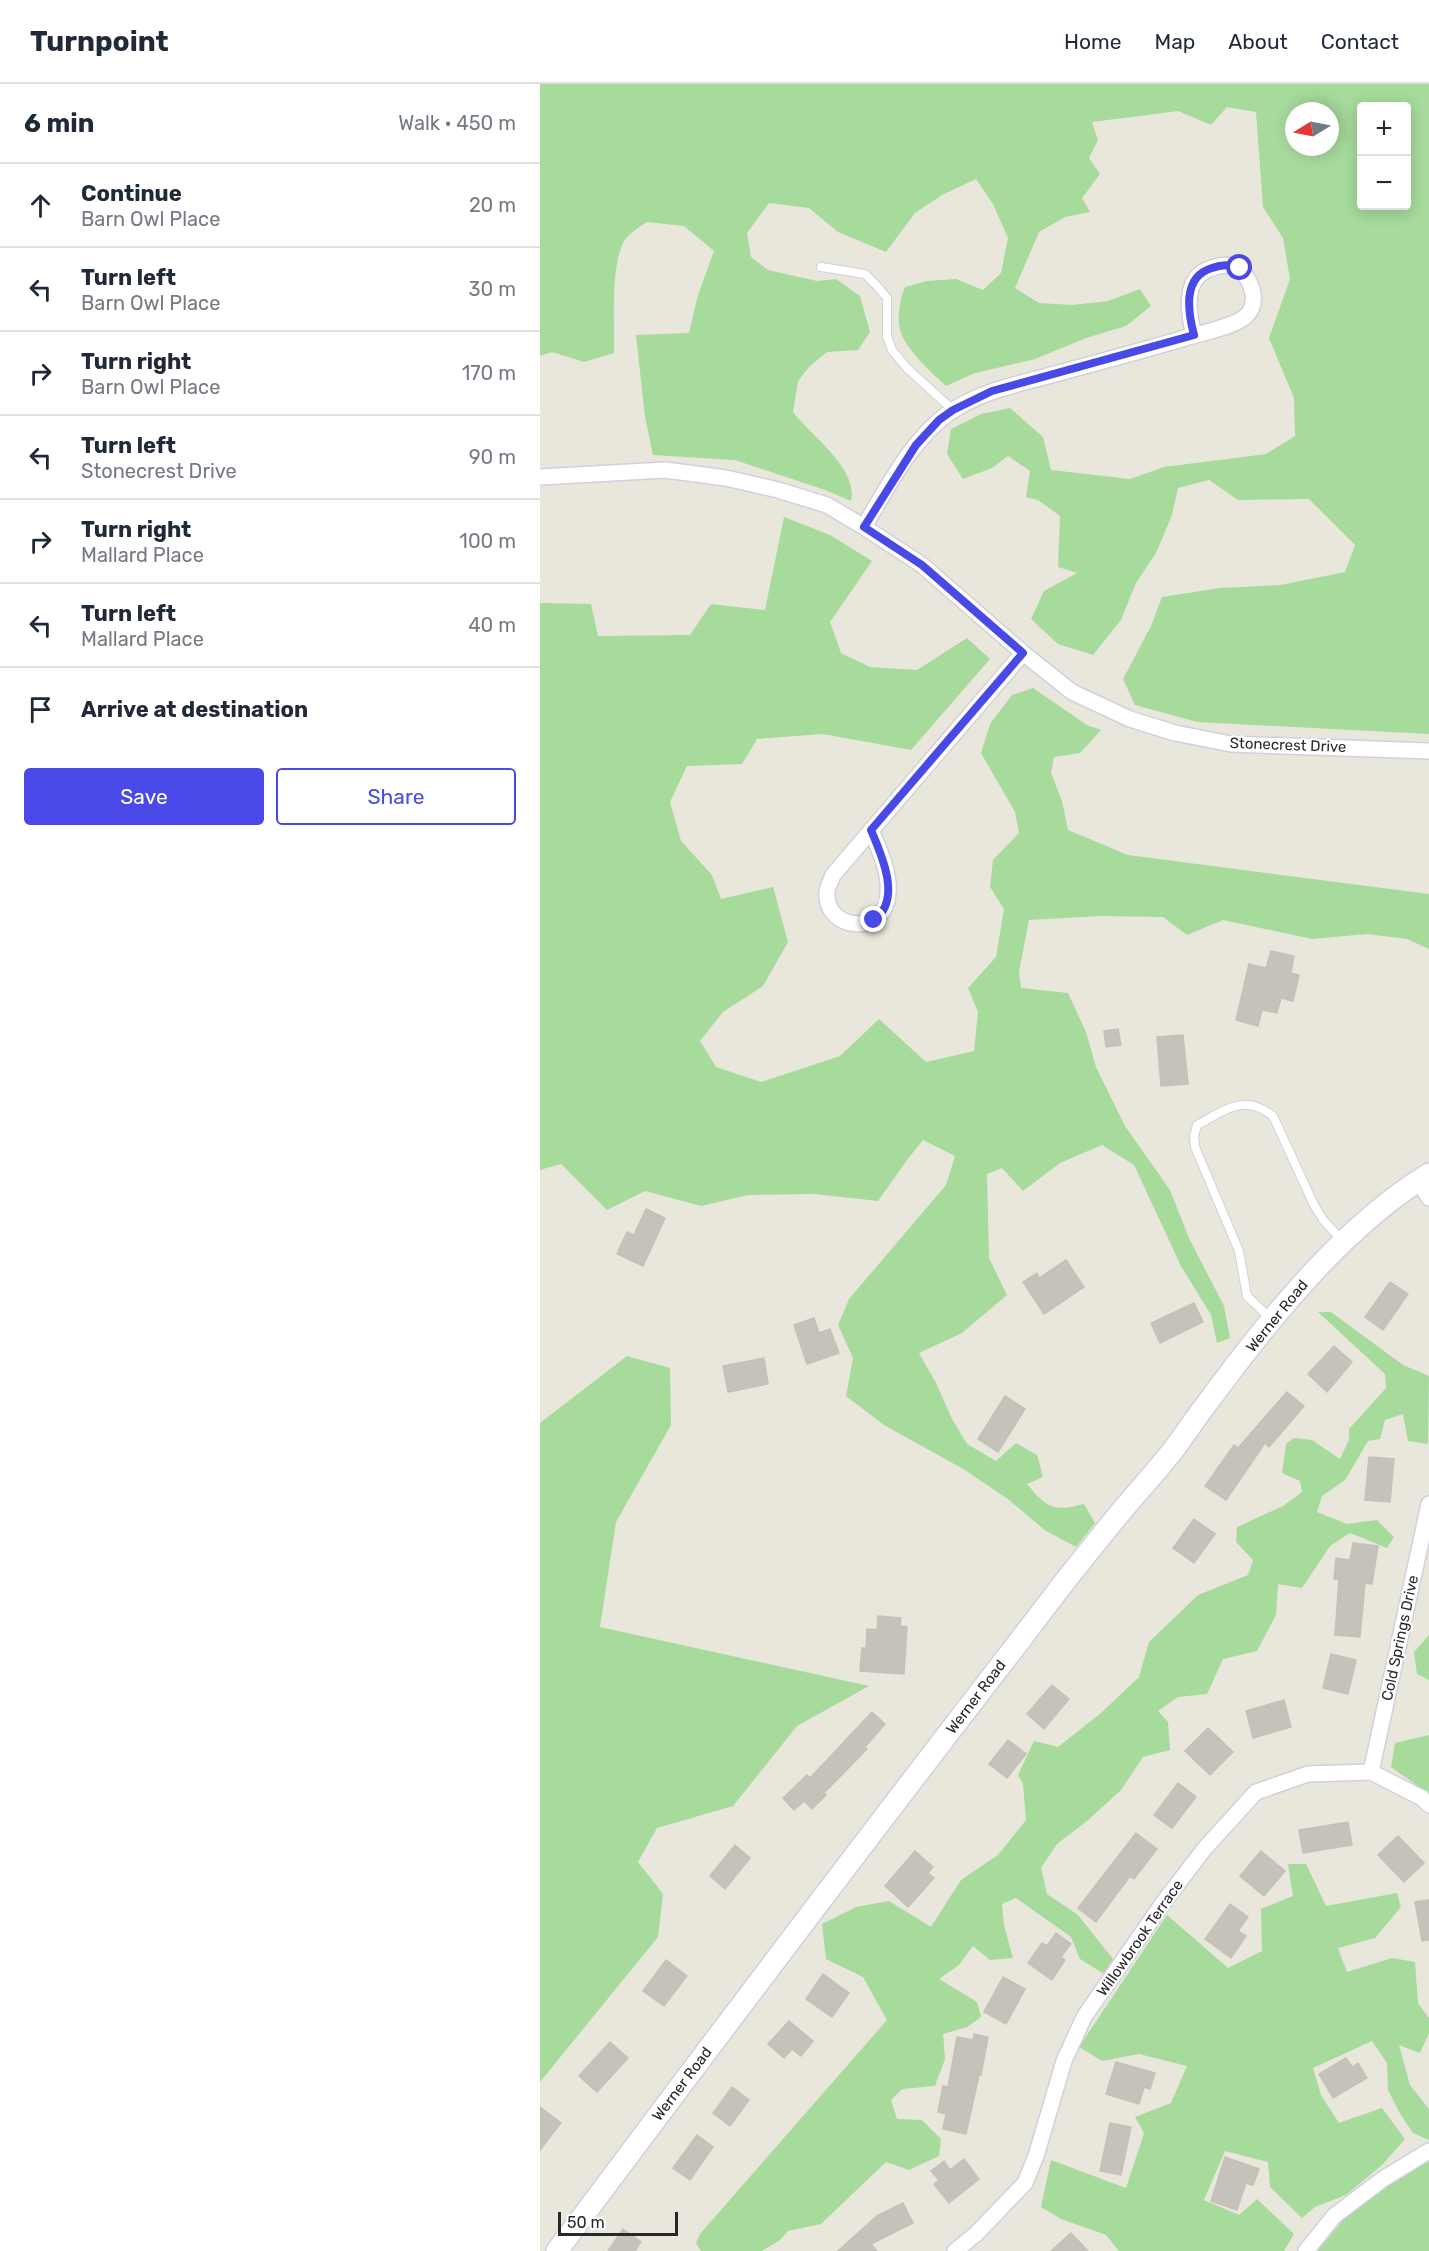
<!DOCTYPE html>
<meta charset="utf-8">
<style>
:root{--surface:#fff;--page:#f2f2f3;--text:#1f2937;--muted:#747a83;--line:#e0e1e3;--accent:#4949e8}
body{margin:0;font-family:Rubik,sans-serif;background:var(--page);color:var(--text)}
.controls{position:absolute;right:18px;top:18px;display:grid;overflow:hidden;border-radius:6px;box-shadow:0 3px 15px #0003}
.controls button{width:54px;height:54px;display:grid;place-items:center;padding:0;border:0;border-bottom:2px solid var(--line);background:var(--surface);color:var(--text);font:30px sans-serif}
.compass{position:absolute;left:745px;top:18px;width:54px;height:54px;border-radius:50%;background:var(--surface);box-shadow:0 3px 15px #0003;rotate:260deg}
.scale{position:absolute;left:18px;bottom:15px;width:120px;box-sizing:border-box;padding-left:6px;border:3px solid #282828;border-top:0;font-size:16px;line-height:21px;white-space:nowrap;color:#282828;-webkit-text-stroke:4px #fff;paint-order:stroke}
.stop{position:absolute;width:18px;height:18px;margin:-14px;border:4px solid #4949e8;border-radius:50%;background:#fff}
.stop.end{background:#4949e8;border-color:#fff;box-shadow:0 2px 6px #0008}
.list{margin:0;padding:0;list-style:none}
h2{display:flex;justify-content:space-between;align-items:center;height:78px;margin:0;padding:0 24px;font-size:26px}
h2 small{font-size:20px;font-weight:400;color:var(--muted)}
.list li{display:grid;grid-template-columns:39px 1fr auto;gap:18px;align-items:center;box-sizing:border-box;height:84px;padding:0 24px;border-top:2px solid var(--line)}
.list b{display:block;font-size:22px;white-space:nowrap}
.list p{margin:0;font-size:20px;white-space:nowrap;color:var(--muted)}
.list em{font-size:20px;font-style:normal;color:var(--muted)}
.actions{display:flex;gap:12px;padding:18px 24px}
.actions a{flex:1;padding:14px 0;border:2px solid var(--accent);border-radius:6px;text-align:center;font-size:21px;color:var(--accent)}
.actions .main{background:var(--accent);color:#fff}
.icon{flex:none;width:33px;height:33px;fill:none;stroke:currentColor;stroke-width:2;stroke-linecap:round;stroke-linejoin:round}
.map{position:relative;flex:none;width:889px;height:2167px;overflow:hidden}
header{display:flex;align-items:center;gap:36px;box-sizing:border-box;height:84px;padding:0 30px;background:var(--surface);border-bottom:2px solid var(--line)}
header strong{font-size:28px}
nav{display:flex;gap:33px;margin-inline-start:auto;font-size:21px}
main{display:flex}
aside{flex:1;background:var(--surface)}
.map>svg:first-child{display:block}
.green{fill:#a6db9c;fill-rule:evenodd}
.building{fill:#c4c2ba;stroke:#c4c1b5;stroke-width:1.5}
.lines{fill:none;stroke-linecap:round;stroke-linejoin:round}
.lane-casing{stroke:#d0d0e0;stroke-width:10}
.street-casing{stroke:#d0d0e0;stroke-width:18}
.secondary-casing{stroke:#d0d0e0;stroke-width:24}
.lane{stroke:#fff;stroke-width:8}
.street{stroke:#fff;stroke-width:15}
.secondary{stroke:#fff;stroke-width:21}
.route{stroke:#4949e8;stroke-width:8}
.labels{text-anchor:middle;stroke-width:4.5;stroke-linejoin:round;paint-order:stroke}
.street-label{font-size:15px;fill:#282828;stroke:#fff}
</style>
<header>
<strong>Turnpoint</strong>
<nav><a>Home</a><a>Map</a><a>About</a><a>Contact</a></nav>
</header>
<main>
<aside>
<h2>6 min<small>Walk · 450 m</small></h2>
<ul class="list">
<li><svg class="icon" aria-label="ahead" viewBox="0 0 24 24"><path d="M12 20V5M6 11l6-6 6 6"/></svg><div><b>Continue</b><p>Barn Owl Place</p></div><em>20 m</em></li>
<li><svg class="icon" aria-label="left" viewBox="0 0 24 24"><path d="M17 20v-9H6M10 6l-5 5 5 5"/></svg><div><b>Turn left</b><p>Barn Owl Place</p></div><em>30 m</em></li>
<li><svg class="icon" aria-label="right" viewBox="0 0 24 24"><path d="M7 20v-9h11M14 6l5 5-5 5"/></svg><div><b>Turn right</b><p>Barn Owl Place</p></div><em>170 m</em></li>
<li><svg class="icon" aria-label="left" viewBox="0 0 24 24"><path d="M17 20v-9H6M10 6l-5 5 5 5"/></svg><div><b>Turn left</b><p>Stonecrest Drive</p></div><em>90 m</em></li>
<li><svg class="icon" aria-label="right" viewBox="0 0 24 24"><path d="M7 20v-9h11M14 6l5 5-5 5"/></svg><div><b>Turn right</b><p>Mallard Place</p></div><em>100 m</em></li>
<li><svg class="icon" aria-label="left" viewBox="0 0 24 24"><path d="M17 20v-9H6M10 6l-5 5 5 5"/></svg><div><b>Turn left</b><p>Mallard Place</p></div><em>40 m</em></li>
<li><svg class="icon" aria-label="arrive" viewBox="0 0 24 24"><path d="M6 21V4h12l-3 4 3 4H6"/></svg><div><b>Arrive at destination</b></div></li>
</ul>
<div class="actions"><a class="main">Save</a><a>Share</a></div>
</aside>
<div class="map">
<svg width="889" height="2167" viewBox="0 0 889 2167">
<rect width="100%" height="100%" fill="#e9e6db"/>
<path class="green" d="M0,0H889V650L657,638L595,621L583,595L611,542L622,513L680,504L740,501L805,488L815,461L769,415L698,416L669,396L638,404L632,431L616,469L596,499L581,536L553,571L518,560L491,535L504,507L537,489L518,483L520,432L498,416L486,413L490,387L468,372L452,384L423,395L407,370L411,345L441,330L470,324L503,353L511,386L590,395L624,383L726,370L755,352L754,314L729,254L750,195L743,154L723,123L716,28L687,23L671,41L638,27L552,38L558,56L549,74L560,90L542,114L550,128L525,133L499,148L475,204L499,219L532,221L568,217L600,205L611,222L586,242L546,254L495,275L435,289L406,302C391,288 369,269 361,249C356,237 360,214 365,203L387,197L416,195L443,206L461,189L468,154L453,120L436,95L402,111L375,129L346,168L298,148L269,124L229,119L207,149L211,173L228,186L277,197L296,195L320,212L330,248L318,266L287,268L269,283L258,297L253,328C271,352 319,385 311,417L285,406L195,376L113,371L105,333L96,251L149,249L158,211L174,167L144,142L107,138C101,142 93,147 88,152C69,172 75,241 74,269L44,278L12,268L0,272ZM822,22H866V122H822ZM754,27H790V63H754Z
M244,433L290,451L332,477L290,538L301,569L330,583L377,586L427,554L450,575L371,666L283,650L217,655L202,680L147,682L130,718L141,757L172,791L181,815L233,803L248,858L223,902L183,928L160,957L176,983L221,998L300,972L339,935L386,978L434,967L438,928L428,904L456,873L464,825L450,803L453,776L479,749L475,728L441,669L450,640L472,611L493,604L547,641L561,646L540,669L514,673L511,689L522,717L528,746L588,771L889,810V865L867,855L827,850L772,855L683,836L647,851L623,833L560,832L489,836L479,888L481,904L528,909L546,948L556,983L585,1042L630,1106L649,1154L684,1222L690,1254L677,1259L671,1231L641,1182L594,1081L562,1061L520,1079L483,1107L462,1084L447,1090L449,1174L467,1211L422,1249L379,1269L396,1299L412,1335L427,1360L456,1377L476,1359L497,1371L503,1393L487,1400C507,1424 513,1428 544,1420L555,1439L536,1463L506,1447L469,1416L425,1386L344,1341L306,1312L313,1274L298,1241L309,1215L406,1101L415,1072L383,1056L367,1076L338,1117L274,1110L208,1111L161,1122L105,1107L67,1126L21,1080L0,1086V519L51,520L58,552L150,551L171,520L225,526Z
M778,1228H791L863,1281L889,1292L888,1360L868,1357L863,1330L845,1336L840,1355L828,1357L805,1396L782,1412L777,1428L807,1440L837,1436L854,1453L847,1464L810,1449L790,1462L762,1504L738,1500L736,1531L717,1567L683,1575L667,1610L638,1613L618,1627L628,1638L630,1666L603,1673L581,1706L547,1737L517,1760L501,1784L507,1810L538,1831L573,1875L564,1890L540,1875L531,1853L476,1814L462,1820L464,1841L473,1874L450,1876L433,1862L419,1881L399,1895L437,1918L441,1933L427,1943L403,1950L405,1975L395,2002L362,2005L351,2016L357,2035L382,2036L401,2055L399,2072L369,2086L346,2078L281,2140L248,2147L240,2156L222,2167H161L156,2159L160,2150L347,1936L323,1893L286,1875L282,1840L316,1823L349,1817L391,1843L421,1796L458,1771L486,1736L483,1700L478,1691L494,1657L518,1663L561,1629L599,1593L609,1558L658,1511L708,1491L713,1476L696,1458L697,1443L743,1422L762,1408L760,1397L742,1389L746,1360L754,1354L772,1356L800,1375L809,1356V1345L846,1304L845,1290Z
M87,1272L130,1284L131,1341L76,1438L60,1543L329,1602L257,1642L193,1722L117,1744L98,1778L123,1810L118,1853L0,1998V1339Z
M889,1551V1596L877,1590L874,1568Z
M889,1651V1710L851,1683L855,1659Z
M748,1780H766L786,1822L857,1809L861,1823L835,1854L798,1864L807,1888L852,1874L875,1878L878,1919L889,1934V1949L880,1969L859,1961L870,2001L889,2025V2056L873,2049L859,2028L848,2006L847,1979L832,1957L773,1984L781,2011L799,2039L842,2024L865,2055L842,2081L806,2111L775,2123L762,2134L730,2103L728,2078L685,2067L664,2116L699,2131L717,2115L754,2150L744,2167H579L566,2151L521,2135L501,2123L511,2076L586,2104L604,2049L595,2033L631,2019L647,1982L599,1970L562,1977L539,1963L627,1831L688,1884L722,1867L721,1825L753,1812Z
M889,2075V2167H777L804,2135L839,2106Z"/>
<path class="building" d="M731,867L754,872L751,889L759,891L753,917L741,914L737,929L722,926L718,942L696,936L709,880L726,884Z
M578,945L581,961L566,963L564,947Z
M643,951L648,1000L621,1002L617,953Z
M106,1125L125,1134L103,1182L77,1170L87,1148L94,1151Z
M526,1176L544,1203L504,1230L483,1198L497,1189L499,1194Z
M850,1198L868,1210L843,1246L825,1233Z
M654,1219L663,1238L620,1259L611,1239Z
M274,1234L279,1249L290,1245L299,1269L267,1280L254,1241Z
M794,1262L812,1278L787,1308L768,1290Z
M224,1274L228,1300L188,1308L183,1282Z
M747,1308L764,1322L729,1363L725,1359L686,1416L665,1402L694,1361L698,1364Z
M465,1312L485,1325L458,1368L438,1355Z
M829,1373L854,1375L850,1418L825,1416Z
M654,1435L675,1450L654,1479L633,1464Z
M813,1459L838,1462L832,1500L825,1499L820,1553L795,1551L799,1495H794L796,1474L810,1476Z
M338,1532L361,1534L360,1542L367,1543L364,1590L320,1587L322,1564H326L327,1545L337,1546Z
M791,1570L816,1576L808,1610L783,1604Z
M512,1601L529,1615L504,1645L487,1630Z
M744,1616L751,1643L713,1654L706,1627Z
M332,1628L345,1640L325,1663L327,1665L284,1709L286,1711L272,1725L264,1717L254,1726L243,1714L267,1691L270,1694Z
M668,1644L693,1668L670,1691L645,1667Z
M468,1656L486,1670L467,1694L449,1680Z
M638,1699L656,1713L632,1744L614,1731Z
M808,1738L812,1761L763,1769L759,1746Z
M596,1749L617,1765L594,1795L590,1792L556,1838L538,1824Z
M858,1752L884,1779L864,1798L838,1771Z
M195,1761L210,1774L185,1805L170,1792Z
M375,1767L393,1783L388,1789L394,1794L368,1823L345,1802Z
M721,1767L745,1787L724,1812L700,1792Z
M889,1816V1856L882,1857L875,1818Z
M690,1820L708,1833L698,1847L706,1852L691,1874L665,1855Z
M516,1849L531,1860L521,1873L525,1876L512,1896L488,1879L502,1859L507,1862Z
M126,1876L147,1892L124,1922L103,1907Z
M283,1890L309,1909L292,1933L266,1915Z
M463,1893L485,1905L466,1940L444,1928Z
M249,1937L273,1957L261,1972L252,1965L244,1974L228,1960Z
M434,1950L448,1953L441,1991H439L426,2050L403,2045L406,2030L398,2028L403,2002L408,2003L417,1953L433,1956Z
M70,1958L88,1974L57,2008L39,1992Z
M806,1974L812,1983L818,1979L827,1994L793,2014L779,1990Z
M576,1978L615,1989L610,2005L604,2003L599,2020L566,2010Z
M192,2003L209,2016L190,2042L173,2029Z
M0,2023L21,2039L0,2066Z
M570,2039L591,2043L581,2091L560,2087Z
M157,2051L173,2063L150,2096L133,2084Z
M685,2073L719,2085L713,2101L706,2099L697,2126L671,2117Z
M424,2075L439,2095L409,2119L394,2100L399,2096L391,2087L404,2077L410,2086Z
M363,2119L373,2139L331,2160L337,2167H298L337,2132Z
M83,2145L101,2158L95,2167H68Z
M531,2149L548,2167H511Z"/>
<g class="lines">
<g class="lane-casing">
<path id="lane" d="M281,183L325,190L337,202L347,214V252L352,266L367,284L413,326
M731,1235L707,1212L699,1167L655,1063L654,1052L657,1041C686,1026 703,1009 733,1032L774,1121L784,1137L803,1157"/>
</g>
<g class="street-casing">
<path id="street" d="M0,393L125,386L186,394L238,406L287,421L324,443L382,481L483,569L532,608L590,635L635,649L691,660L889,667
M324,443C347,404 375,349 415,325C442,308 474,301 504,293C551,280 598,268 645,254C661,249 693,243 705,233C721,219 711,197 700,184C690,180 682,180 672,184C642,193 648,228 654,251
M331,746C339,765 350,788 348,809C346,853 285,847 287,809C287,803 291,797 293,791L483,569
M878,1096L889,1114
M831,1688L889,1420
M415,2167L436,2150L485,2099L496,2072L524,1977L544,1933L623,1819L665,1764L716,1708L768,1690L831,1688L882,1714L889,1721
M766,2167L794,2132L843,2095L889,2067"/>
</g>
<g class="secondary-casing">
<path id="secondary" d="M17,2167C170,1962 324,1758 481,1555C513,1512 546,1470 580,1429C598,1407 617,1387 634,1365C647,1348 658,1330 671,1314C729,1235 805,1141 889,1090"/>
</g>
<use href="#lane" class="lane"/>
<use href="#street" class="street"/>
<use href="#secondary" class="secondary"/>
</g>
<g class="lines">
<path class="route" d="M334,836C362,816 342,772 331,746L483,569L382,481L324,443L376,361L399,336L413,326L452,307L654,251C648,228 642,193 672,184C682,180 690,180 700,184"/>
</g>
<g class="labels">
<g class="street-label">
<text transform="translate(748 661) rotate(2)" y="5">Stonecrest Drive</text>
<text transform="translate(737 1232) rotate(-51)" y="5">Werner Road</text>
<text transform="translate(860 1554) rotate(-78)" y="5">Cold Springs Drive</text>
<text transform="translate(436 1613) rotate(-53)" y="5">Werner Road</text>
<text transform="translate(600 1854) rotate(-55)" y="5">Willowbrook Terrace</text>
<text transform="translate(142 2000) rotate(-53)" y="5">Werner Road</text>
</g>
</g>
</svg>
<div class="controls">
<button>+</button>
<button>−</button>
</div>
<svg class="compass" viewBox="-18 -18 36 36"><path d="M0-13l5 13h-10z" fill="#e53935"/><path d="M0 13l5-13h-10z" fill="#747a83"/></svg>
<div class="scale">50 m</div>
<div class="stop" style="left:700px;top:184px"></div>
<div class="stop end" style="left:334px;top:836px"></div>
</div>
</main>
